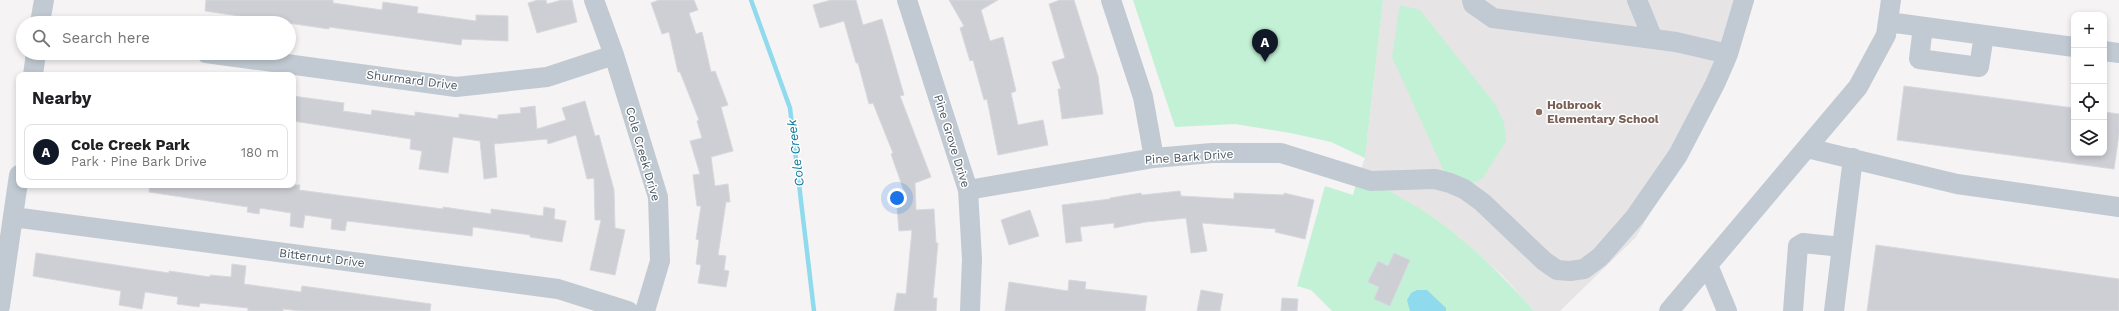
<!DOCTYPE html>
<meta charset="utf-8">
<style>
:root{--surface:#fff;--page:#f2f2f2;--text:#202124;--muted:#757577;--line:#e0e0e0;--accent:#111827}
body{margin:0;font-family:"Work Sans",sans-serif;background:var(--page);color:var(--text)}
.controls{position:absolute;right:12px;top:12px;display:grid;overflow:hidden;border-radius:8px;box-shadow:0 2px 6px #0003}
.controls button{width:36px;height:36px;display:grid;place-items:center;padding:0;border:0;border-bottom:1px solid var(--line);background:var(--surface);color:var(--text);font:20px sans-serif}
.you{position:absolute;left:897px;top:198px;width:14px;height:14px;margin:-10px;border:3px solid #fff;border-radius:50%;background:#1a73e8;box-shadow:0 0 0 6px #1a73e833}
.badge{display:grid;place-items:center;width:26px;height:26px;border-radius:50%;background:var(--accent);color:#fff;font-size:13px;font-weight:700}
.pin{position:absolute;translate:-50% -33px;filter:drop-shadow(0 1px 2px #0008)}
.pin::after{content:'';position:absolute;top:21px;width:14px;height:12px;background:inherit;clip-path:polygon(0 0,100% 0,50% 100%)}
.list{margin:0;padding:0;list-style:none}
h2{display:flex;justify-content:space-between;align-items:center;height:52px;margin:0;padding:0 16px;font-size:17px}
h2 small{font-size:13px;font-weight:400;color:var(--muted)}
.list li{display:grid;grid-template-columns:26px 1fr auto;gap:12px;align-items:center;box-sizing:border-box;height:56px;margin:0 8px 8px;padding:0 8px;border:1px solid var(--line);border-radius:8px}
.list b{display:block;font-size:15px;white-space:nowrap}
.list p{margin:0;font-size:13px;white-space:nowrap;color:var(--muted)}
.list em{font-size:13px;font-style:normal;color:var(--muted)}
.icon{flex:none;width:22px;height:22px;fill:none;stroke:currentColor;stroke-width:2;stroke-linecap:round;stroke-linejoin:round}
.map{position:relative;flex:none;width:2119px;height:311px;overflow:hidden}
.search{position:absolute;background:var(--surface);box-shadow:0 2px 6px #0003;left:16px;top:16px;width:280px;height:44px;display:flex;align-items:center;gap:10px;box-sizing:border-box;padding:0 14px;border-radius:22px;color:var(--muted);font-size:15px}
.panel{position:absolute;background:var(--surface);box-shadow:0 2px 6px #0003;left:16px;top:72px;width:280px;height:116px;border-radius:8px}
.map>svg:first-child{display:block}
.education{fill:#e6e4e5}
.green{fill:#c3f1d5}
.water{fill:#90daee}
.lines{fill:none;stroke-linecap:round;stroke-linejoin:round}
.stream{stroke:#90daee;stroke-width:4.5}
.building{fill:#cdcfd5;stroke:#d7d9de}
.minor{stroke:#c1cad2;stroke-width:20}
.education-dot{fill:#8d6e63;stroke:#fff;stroke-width:1.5}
.labels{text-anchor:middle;stroke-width:3;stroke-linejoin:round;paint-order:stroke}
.street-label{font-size:12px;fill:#4a5661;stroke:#fff}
.education-label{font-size:12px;font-weight:bold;fill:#785e54;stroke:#fff;text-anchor:start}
.water-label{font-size:13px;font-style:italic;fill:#0c7c9b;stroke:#fff}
</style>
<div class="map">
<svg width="2119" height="311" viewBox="0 0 2119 311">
<rect width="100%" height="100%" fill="#f5f3f3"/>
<path class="education" d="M1383,0H1754L1734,66L1636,237L1560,311H1534L1503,276L1458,236L1400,197L1358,177L1365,158Z"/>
<path class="green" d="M1133,0H1383L1365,158L1331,142L1291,133L1235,124L1175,127Z
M1400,5L1420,10L1495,104L1504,122L1506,141L1483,178L1460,190L1443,169L1392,57Z
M1358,177C1372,184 1387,189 1400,197C1452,225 1495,267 1534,311H1332L1311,290L1297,286L1325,186L1353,195Z"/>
<path class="water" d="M1417,290H1427L1446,308V311H1410L1407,300L1411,293Z"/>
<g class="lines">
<path class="stream" d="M751,0L790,108L814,311"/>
</g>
<path class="building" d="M206,0H333V3L382,10L383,2L418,7L417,13L476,21V15L508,16V41L462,39L461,45L329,27V29L205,11Z
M538,0H546L547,4L562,0H572L577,22L537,33L528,3Z
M659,0H694L698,10L689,13L696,34L702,32L711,72L715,71L728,105L721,107L733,151L711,157L715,186L728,184L730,202H726L718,255L726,256L724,270L729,271L726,287L698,283L701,265L696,264L699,240L696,239L701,206H697L693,175L700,174L690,141L702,138L697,121L699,120L680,72H678L669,32L662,34L651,3Z
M831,0H856L863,25L882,19L904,95L900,96L931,177L915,183L916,210L934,209L936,243H938L933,298H937L936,311H894L897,293L906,294L912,230L899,231L896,195L905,194L891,154L893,153L873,103L869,104L858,63H856L844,21L820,28L813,5Z
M949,0H998L981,10L990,41L1003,37L1016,91L1011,93L1018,125L1043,120L1048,145L998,155L987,99L984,100L973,60L970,61L960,28L964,26Z
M1060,0H1074L1098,76L1103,114L1062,119L1058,89H1061L1052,62L1065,58L1049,4Z
M1904,86L2074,108V153H2104V112L2119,114V134L2114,169L1897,140Z
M293,96L344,103L343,111L371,115L372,110L415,116V112L459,118V114L498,119V115L521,113L520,108L535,106L537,129L566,120L562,108L585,101L595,136L599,135L614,190L615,228L625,230L615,275L590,270L601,220H595L594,178L587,179L576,135L548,144L547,139L494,144L497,177L484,179L480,141L453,137L448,173L419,169L422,151L410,149L411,139L293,121Z
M150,185H300L299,190L443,209V207L491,214V209L543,216L544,207L555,209L554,219L566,221L562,242L530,237V235L473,227L472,236L347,221L345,231L331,229L332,219L305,215L303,228L290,226L291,213L260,208L259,214L247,212L248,207L149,192Z
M1180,191L1181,196L1234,199V193L1284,195V193L1314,200L1305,239L1275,232L1276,229L1202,223L1207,251L1191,253L1186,218L1146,222L1114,228V223L1080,227L1082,241L1066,243L1062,205L1110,199V198L1141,193L1142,195Z
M1030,210L1039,236L1009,245L1001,220Z
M1876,245L2119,279V311H1867Z
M36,253L169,273V271L210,277V275L231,277L232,264L246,266L244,284L301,292L302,286L431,304L430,311H301L283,309V311H248V308L200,303L199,307L177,304L178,297L145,292L142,309L119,305L121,291L33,276Z
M1394,253L1410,260L1390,306L1374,299L1379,287L1368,282L1378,261L1388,266Z
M1069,280L1086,282L1085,289L1147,296L1145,311H1005L1009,282L1068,291Z
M1201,290L1223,294L1220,311H1197Z
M1282,298L1298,299L1297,311H1281Z"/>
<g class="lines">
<path class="minor" d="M594,0L614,55L658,197L660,261L645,311
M907,0L968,190L972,259L970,311
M1111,0L1143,97L1154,158
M1472,0L1473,4L1493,18L1676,42L1728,54L1744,0
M1637,0L1653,39
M1888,22L2074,47
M40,23L44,0
M1923,27L1919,59L1979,67L1984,35
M2104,51L2119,53
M206,53L456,87L547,77L614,55
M33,75L36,53
M1807,148L1957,184L2119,207
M968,190L1154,158L1212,153H1281L1371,181L1435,179L1450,183L1464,189L1482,202L1544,261L1557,270L1570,271L1584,269L1600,257L1635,217L1678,155L1715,84L1728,54
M13,217L558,289L628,311
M1708,265L1727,311
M0,306L19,175
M1669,311L1858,87L1886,35L1891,0
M1793,311L1798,246L1803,243L1842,247
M1834,311L1853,158"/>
</g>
<circle class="education-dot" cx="1539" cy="112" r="4"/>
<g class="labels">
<g class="street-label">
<text transform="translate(412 80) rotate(7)" y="4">Shurmard Drive</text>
<text transform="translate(952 141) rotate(73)" y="4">Pine Grove Drive</text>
<text transform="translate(643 154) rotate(74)" y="4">Cole Creek Drive</text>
<text transform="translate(1189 157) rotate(-4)" y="4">Pine Bark Drive</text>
<text transform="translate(322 258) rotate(7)" y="4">Bitternut Drive</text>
</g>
<g class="education-label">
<text x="1547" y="109">Holbrook<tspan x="1547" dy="14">Elementary School</tspan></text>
</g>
<g class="water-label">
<text transform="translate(795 153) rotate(-97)" y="5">Cole Creek</text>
</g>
</g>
</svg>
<div class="controls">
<button>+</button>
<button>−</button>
<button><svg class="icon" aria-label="locate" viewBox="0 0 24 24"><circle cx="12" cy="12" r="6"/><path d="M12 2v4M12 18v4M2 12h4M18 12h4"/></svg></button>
<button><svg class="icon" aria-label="layers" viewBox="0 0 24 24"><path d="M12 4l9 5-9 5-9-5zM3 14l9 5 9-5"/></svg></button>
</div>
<div class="you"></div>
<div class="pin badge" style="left:1265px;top:62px">A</div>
<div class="search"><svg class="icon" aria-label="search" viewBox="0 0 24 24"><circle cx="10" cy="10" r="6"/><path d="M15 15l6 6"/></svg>Search here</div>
<section class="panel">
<h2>Nearby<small></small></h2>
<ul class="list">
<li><span class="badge">A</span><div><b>Cole Creek Park</b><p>Park · Pine Bark Drive</p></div><em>180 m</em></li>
</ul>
</section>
</div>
